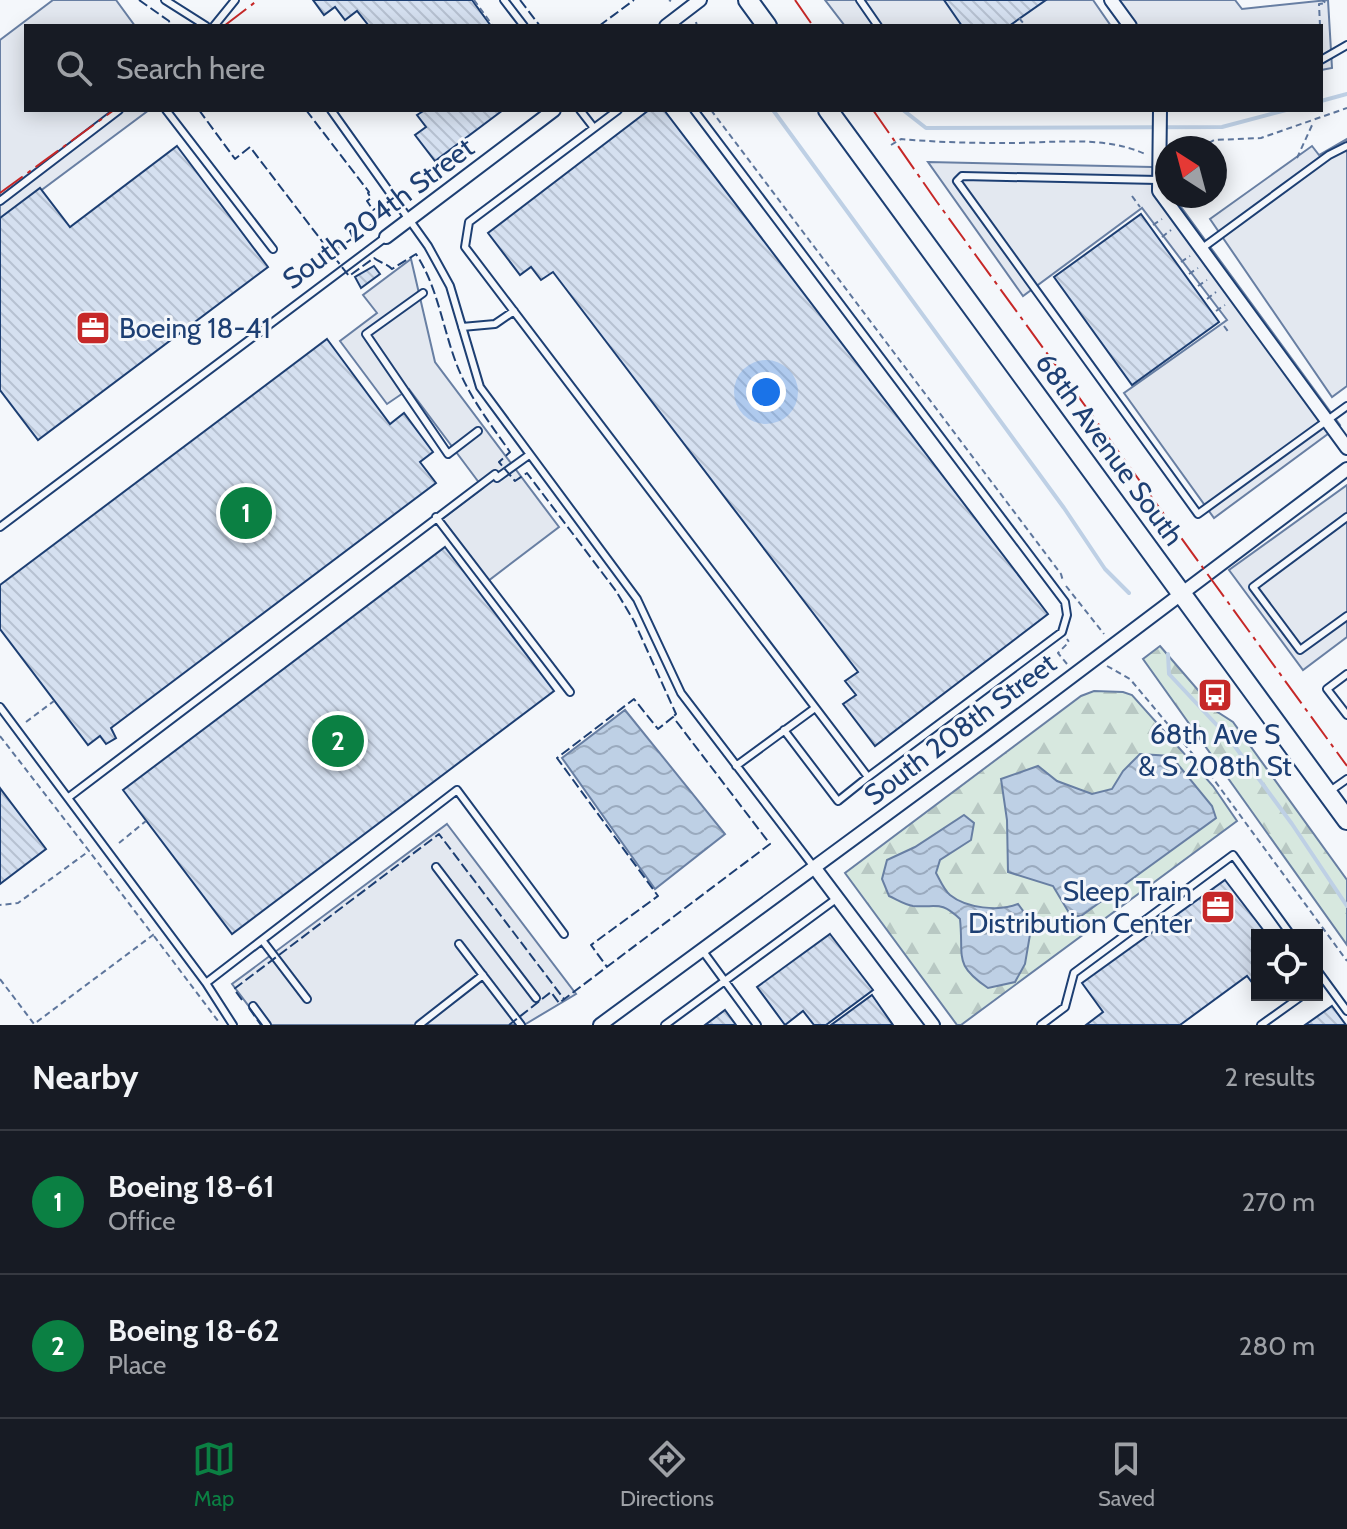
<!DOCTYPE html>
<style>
:root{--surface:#171b24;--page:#20242c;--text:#f1f3f6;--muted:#9ea1a6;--line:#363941;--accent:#0b8043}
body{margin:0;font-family:Cabin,sans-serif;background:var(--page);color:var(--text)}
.controls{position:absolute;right:24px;bottom:24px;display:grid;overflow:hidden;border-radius:0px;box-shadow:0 4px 20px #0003}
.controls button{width:72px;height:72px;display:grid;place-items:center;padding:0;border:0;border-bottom:2px solid var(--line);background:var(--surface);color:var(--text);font:40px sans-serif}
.compass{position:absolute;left:1155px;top:136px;width:72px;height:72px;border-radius:50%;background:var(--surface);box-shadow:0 4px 20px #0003;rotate:324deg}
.you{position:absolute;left:766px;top:392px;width:28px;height:28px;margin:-20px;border:6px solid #fff;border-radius:50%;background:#1a73e8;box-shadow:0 0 0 12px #1a73e833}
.badge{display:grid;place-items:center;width:52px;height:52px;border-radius:50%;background:var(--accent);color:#fff;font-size:26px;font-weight:700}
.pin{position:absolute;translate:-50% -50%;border:4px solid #fff;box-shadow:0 2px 8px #0006}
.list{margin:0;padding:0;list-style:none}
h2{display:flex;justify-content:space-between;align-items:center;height:104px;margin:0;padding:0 32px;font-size:34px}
h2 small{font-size:26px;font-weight:400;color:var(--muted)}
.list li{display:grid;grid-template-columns:52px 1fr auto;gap:24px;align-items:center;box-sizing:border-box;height:144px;padding:0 32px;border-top:2px solid var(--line)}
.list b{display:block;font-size:30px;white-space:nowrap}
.list p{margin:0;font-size:26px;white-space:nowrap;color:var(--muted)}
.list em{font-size:26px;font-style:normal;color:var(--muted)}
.icon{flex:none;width:44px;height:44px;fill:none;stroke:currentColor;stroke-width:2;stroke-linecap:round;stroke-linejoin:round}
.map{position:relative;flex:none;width:1347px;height:1025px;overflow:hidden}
.search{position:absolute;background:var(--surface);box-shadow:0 4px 20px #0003;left:24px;right:24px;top:24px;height:88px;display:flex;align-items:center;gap:20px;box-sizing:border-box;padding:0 28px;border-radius:0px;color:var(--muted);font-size:30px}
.sheet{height:392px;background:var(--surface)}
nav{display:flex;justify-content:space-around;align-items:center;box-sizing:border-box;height:112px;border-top:2px solid var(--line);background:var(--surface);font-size:22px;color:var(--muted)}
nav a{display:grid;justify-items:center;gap:4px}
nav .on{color:var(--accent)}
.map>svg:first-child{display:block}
.forest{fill:url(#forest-firs);stroke:#687fa3;stroke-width:2}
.parking{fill:#e3e8f0;stroke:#687fa3;stroke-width:2}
.water{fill:url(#water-waves);stroke:#687fa3;stroke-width:2}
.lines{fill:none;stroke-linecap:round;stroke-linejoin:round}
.stream{stroke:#bed0e5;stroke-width:4}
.building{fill:url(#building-back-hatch);stroke:#1d3f73;stroke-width:2}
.lane-casing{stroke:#1d3f73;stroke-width:10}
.street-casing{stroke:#1d3f73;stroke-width:16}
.primary-casing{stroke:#1d3f73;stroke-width:22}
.path{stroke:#5e769c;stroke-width:2;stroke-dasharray:6 4;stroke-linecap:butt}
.lane{stroke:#f4f7fb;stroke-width:6}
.street{stroke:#f4f7fb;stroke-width:12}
.primary{stroke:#f4f7fb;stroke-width:18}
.fence{stroke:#1d3f73;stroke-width:2;stroke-dasharray:10 4;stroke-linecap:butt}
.power{stroke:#c62828;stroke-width:2;stroke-dasharray:28 6 4 6;stroke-linecap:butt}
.labels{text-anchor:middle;stroke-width:6;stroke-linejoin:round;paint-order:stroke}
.street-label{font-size:28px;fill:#1d3f73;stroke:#f4f7fb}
.poi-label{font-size:28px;fill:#1d3f73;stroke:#f4f7fb;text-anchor:start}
</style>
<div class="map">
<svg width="1347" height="1025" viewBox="0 0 1347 1025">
<defs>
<pattern id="forest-firs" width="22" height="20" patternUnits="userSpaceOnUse" patternTransform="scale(2)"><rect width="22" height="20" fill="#d7e8df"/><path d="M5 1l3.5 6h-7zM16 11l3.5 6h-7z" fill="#b8c8c3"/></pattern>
<pattern id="water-waves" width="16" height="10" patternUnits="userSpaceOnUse" patternTransform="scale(2)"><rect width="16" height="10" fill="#bed0e5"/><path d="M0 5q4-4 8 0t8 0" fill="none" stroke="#9aaabe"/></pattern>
<pattern id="building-back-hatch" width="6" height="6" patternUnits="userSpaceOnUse" patternTransform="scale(2)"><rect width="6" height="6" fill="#d5e0f0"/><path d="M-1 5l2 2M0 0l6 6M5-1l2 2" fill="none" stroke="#b6c1d1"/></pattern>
</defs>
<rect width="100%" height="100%" fill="#f4f7fb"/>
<path class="forest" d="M1160,646L1216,711L1233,722L1347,880V945L1143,659Z
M1094,691L1123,692L1132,695L1213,786L1237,821L961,1025H957L845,873L1081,696Z"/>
<path class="parking" d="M53,0H116L135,26H26V110H149L0,221V40Z
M825,0H1093L1111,26H845Z
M1119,0H1235L1242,9L1328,0L1332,68L1321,70V26H1136Z
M1347,139V386L1332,397L1210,219L1312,146L1319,155Z
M928,162L1152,167L1167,188V196H1173L1340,425L1214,518L1124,393L1227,320L1142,208L1023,296Z
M411,259L435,362L559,527L488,581L441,520L483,488L409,389L387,404L340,341L377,313L363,295Z
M1347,485V637L1303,670L1229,570Z
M447,824L576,994L524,1025H263L232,984Z"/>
<path class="water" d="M625,710L725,834L655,889L562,758Z
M1140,754L1171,756L1212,806L1216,818L1081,916H1071L1053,886L1008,872L1007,820L1001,779L1038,766L1057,781L1092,794L1112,789L1123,771Z
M964,815L974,823L971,840L940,860L936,873C940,880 944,890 950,895C966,908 999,912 1018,904L1032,923L1025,964L1015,982L988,988C953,964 964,958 960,919C940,900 937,908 913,906C905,905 896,899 889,896L882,879L887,860L915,847Z"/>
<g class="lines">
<path class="stream" d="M1321,101L1347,94
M773,110L1064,508L1105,569L1129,593
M903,110L926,128L1222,127L1286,110
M1168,654L1169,674L1228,737L1292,824L1347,906"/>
</g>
<path class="building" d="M313,0H472L491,26H369L357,11L345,20L335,7L324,15Z
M944,0H1046L1009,26H962Z
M425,110H503L435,161L415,135L426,127L417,115Z
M649,110H664L1048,614L875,746L843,704L856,695L845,681L858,672L553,272L541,280L531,267L520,275L488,233Z
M177,146L268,267L38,440L0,390V218L40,188L70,227Z
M1141,214L1219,322L1132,385L1054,277Z
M374,266L380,274L361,288L355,277Z
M327,339L390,424L404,413L433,452L420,462L436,483L111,728L116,738L106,744L100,736L88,745L0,629V585Z
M445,547L554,691L232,934L123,790Z
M0,788L46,849L0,884Z
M1225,880L1267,935H1257V989L1247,976L1180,1025H1086L1103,1012L1082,983Z
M830,934L873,990L826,1025H814L803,1011L785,1025L757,987Z
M872,995L893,1025H831Z
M1332,1006L1346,1025H1305Z
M725,1010L736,1025H705Z"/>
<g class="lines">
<g class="lane-casing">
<path id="lane" d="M165,0L206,26
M504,0L524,26
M860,0L878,26
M214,26L235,0
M1321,60L1347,45
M166,110L273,249
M331,110L428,246L450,286L480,387L637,599L681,693L814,867
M580,110L594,128
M618,110L469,222L465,247L868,777L1062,632L1067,615L1065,602L694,110
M1158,180L962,176L957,181L1198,514L1347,406
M0,201L119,110
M1201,249L1329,155L1347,146
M423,293L366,334L448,454L478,431
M462,327L495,324L514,311
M497,478L529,455
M436,517L570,692
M1347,517L1253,587L1300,650L1347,616
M0,527L386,237
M1347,674L1327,689L1347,715
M0,707L206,983L233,1025
M784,730L838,801L868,777
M736,766L815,708
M1330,791L1347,779
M69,797L495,474
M436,867L536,998
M262,940L307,999
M459,944L521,1025
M702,950L757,1025
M1317,970L1347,1011
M206,983L457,790L564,934
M253,1006L267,1025
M419,1025L483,975
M665,1025L836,899
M1041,1025L1065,1007L1074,973L1233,855L1291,935
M1261,1025L1303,995"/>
</g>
<g class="street-casing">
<path id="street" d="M1111,0L1130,26
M666,26L700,0
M1160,110L1159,191L1347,448
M386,237L554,110
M814,867L933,1025
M600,1025L986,741L1347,469"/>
</g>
<g class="primary-casing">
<path id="primary" d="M748,0L767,26
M828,110L1347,820"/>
</g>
<path class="path" d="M474,0L493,26
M669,0L671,1
M1019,18L1024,24
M696,22L697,26
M1320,26L1319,4L1326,3L1322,0
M527,110L529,111
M711,110L1061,574L1063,581
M891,145L901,139C934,142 967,143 1000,143C1047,144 1102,134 1145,154
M1200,148L1214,140L1261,138L1347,108
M1297,158L1313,123
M1132,196L1140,207
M1153,225L1162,219
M1162,237L1171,230
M1181,262L1190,256
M1189,274L1198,268
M1198,286L1207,280
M1207,299L1216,292
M1216,311L1225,305
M1224,326L1230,334
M1066,586L1104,634
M1067,664L1058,653L1069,642L1067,639
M1107,666L1130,679L1212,777L1347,961
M26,722L54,701
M0,736L89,851L18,903L0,905
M119,843L146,821
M154,936L218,1021
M0,979L34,1024L153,935L89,851"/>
<use href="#lane" class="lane"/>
<use href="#street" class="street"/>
<use href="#primary" class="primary"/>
<path class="fence" d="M139,0L169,21L170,26
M520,0L540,26
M599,26L634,0
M199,110L235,159L250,147L331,253
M306,110L369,192L368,193L371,198L367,201L373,210L380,206L383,210L380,218L366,229L360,224L350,231L353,238L331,253L349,276L374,258C380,263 386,263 392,269L416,254C437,286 442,324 455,360C467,394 489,422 510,452L499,462L515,481L527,473L616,591L634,621L676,714L673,717
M242,1000L234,989L439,834L564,999
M249,1008L261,1025
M509,1025L551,992L559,1003L770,844L673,717L658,729L634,699L557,758L658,896L591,945L607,967"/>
<path class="power" d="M795,0L813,26
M224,26L258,0
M873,110L937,202L1347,766
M0,193L114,110"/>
</g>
<defs>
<g id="office-square" transform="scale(1.8)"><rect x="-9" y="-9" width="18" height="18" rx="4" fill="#c62828" stroke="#f4f7fb"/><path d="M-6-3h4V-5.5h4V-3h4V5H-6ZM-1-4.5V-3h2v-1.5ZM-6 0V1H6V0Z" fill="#fff"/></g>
<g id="bus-square" transform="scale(1.8)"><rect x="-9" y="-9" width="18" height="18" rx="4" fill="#c62828" stroke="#f4f7fb"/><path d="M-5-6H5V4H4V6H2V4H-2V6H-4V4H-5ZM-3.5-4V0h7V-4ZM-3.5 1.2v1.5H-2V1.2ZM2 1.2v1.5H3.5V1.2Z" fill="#fff"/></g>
</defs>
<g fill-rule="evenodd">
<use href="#office-square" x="93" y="328"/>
<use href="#bus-square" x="1215" y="695"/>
<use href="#office-square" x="1218" y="907"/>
</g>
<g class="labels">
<g class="street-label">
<text transform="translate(378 213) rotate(-37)" y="10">South 204th Street</text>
<text transform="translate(1110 449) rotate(54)" y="10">68th Avenue South</text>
<text transform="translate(960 729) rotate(-37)" y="10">South 208th Street</text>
</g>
<g class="poi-label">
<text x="119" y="338">Boeing 18-41</text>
<text x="1215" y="744" text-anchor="middle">68th Ave S<tspan x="1215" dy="32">&amp; S 208th St</tspan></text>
<text x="1192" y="901" text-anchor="end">Sleep Train<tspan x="1192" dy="32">Distribution Center</tspan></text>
</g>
</g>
</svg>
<div class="controls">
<button><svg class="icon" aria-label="locate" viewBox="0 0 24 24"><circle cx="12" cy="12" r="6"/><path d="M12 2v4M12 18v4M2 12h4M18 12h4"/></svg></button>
</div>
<svg class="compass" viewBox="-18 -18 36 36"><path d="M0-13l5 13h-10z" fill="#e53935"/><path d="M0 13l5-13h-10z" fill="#9ea1a6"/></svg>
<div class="you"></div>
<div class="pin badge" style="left:246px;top:513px">1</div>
<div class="pin badge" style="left:338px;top:741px">2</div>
<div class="search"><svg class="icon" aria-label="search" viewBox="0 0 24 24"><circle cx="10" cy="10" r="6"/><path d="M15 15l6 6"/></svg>Search here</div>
</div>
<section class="sheet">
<h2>Nearby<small>2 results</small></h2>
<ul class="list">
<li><span class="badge">1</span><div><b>Boeing 18-61</b><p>Office</p></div><em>270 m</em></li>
<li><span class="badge">2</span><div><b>Boeing 18-62</b><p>Place</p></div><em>280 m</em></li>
</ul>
</section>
<nav>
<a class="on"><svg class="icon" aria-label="map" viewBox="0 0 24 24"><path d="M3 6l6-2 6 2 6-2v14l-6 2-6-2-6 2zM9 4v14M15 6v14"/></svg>Map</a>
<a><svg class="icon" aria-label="directions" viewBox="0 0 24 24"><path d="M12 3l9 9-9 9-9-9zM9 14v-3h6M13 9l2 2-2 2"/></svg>Directions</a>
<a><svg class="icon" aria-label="saved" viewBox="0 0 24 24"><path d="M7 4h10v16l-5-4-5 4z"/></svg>Saved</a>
</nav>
